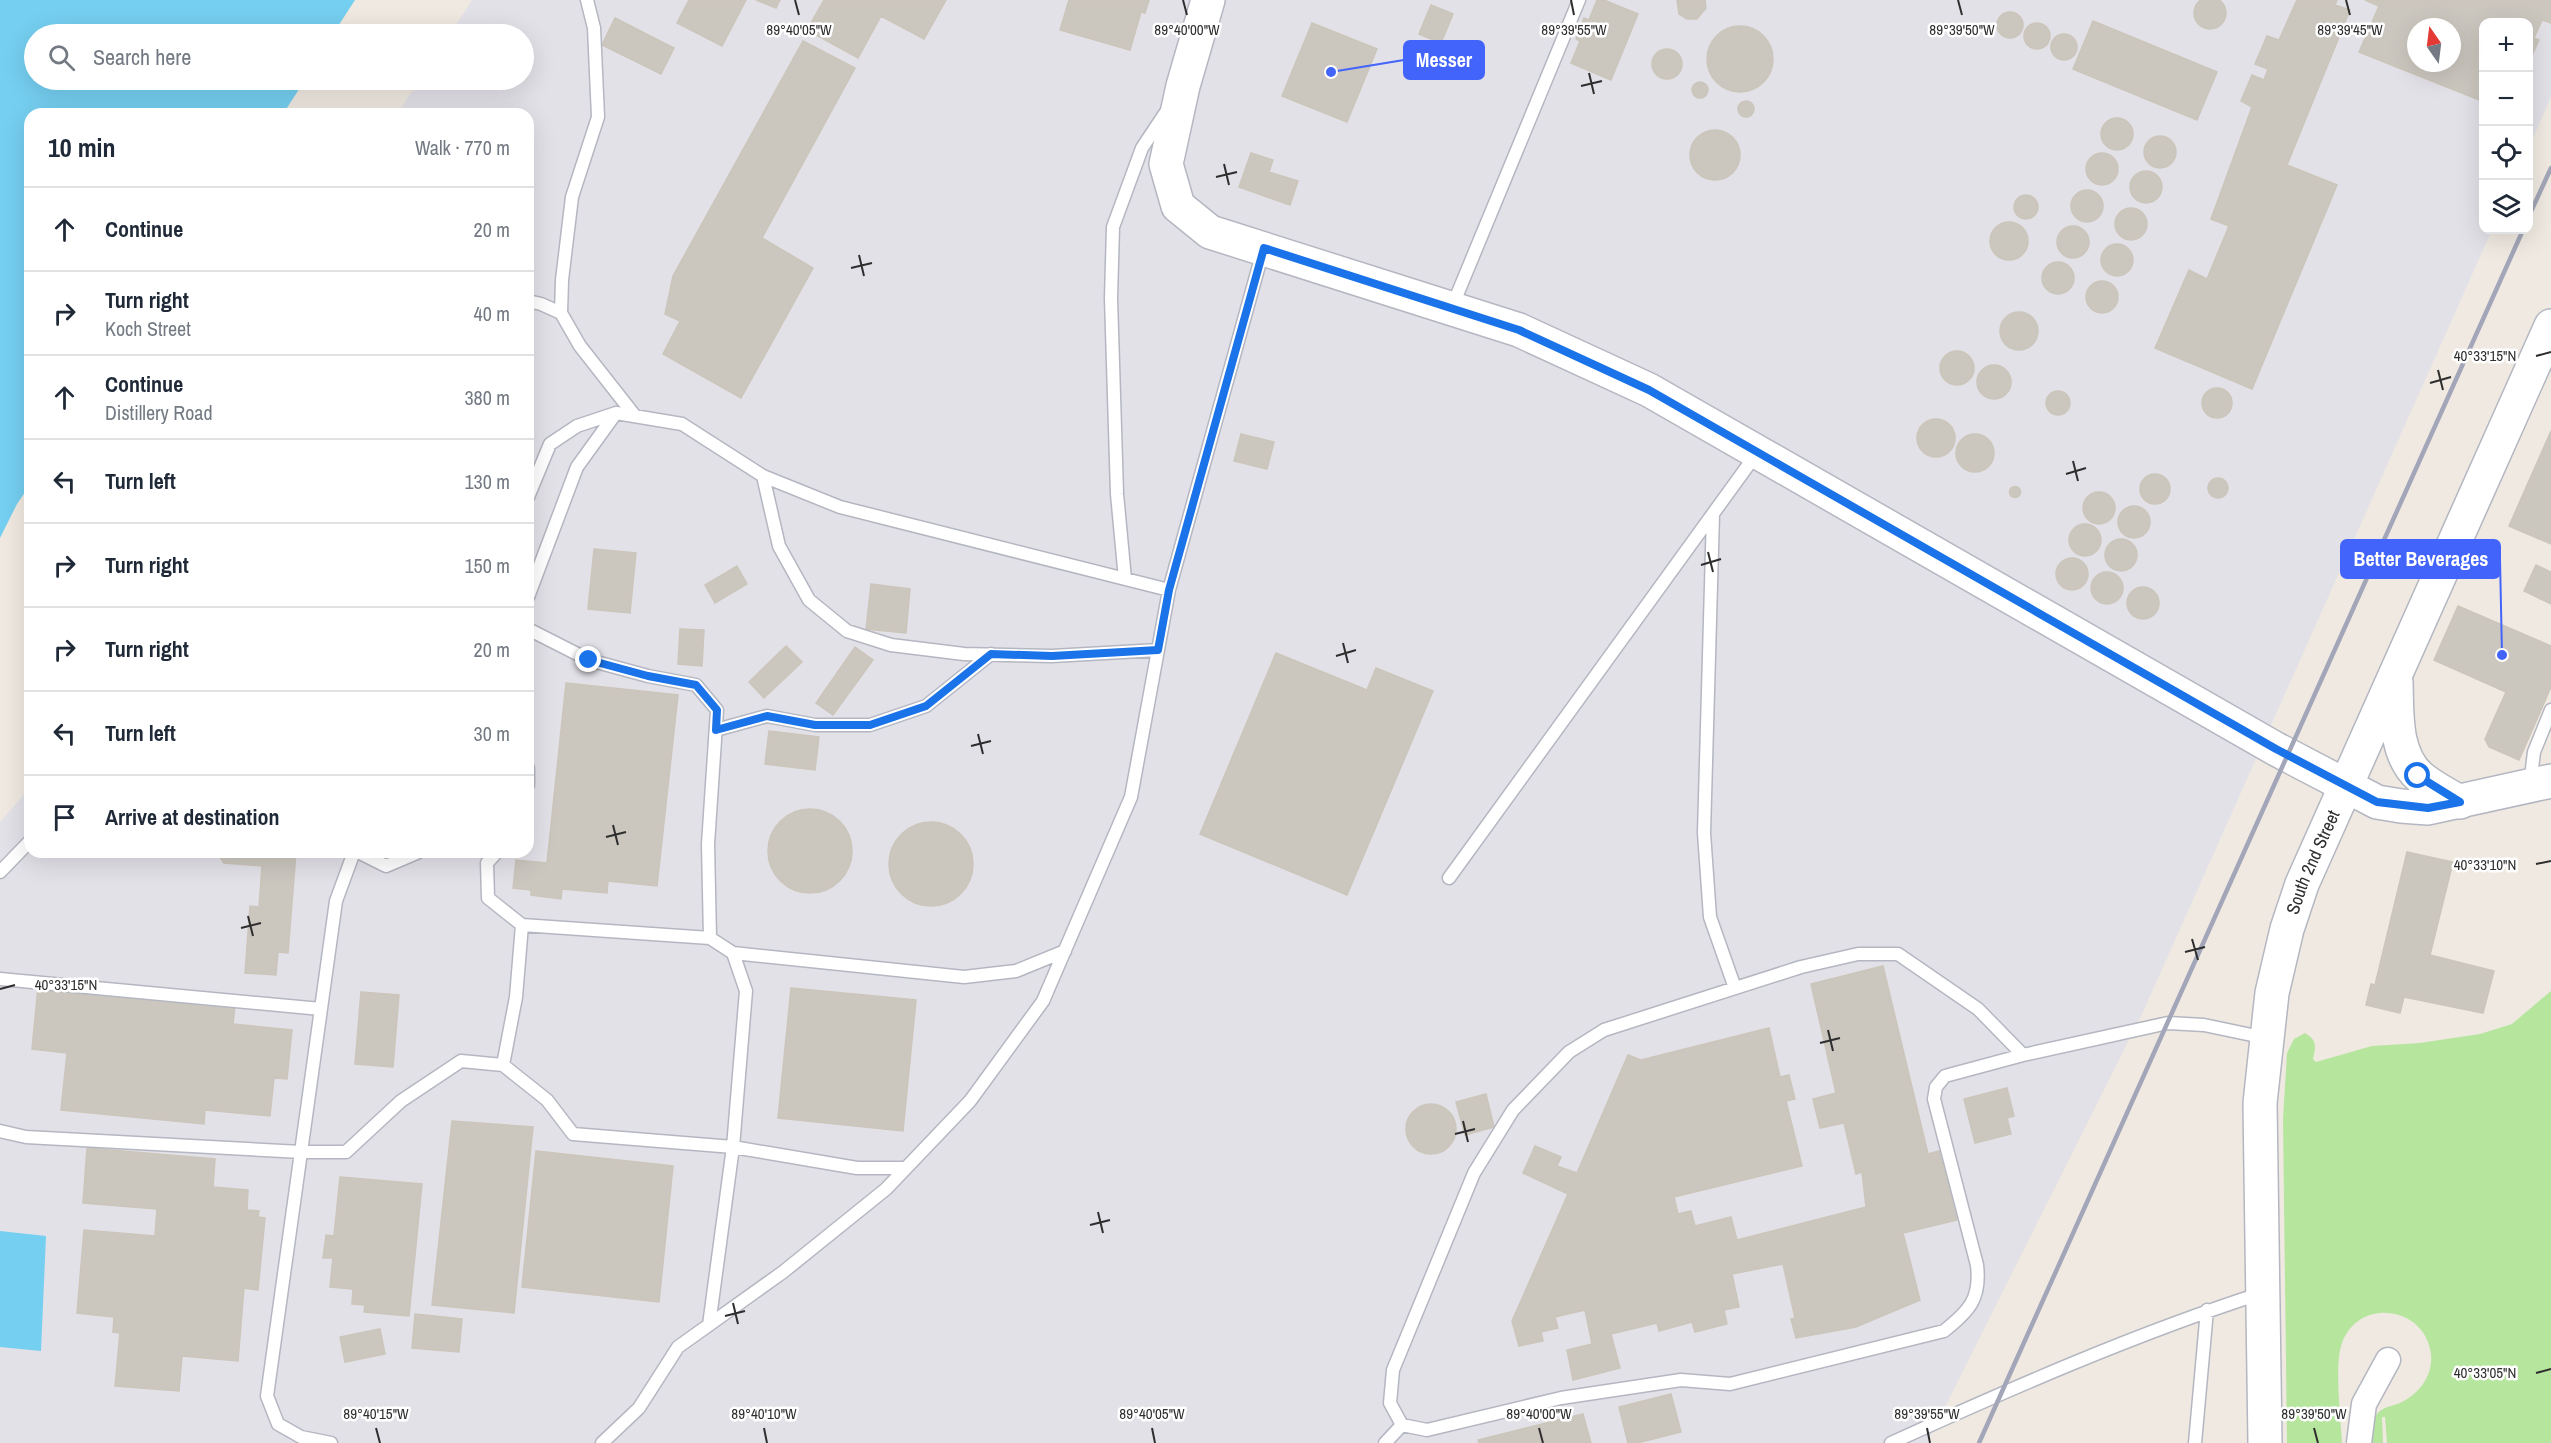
<!DOCTYPE html>
<meta charset="utf-8">
<style>
:root{--surface:#fff;--page:#f2f2f3;--text:#1f2937;--muted:#747a83;--line:#e0e1e3}
body{margin:0;font-family:"Archivo Narrow",sans-serif;background:var(--page);color:var(--text)}
.controls{position:absolute;right:18px;top:18px;display:grid;overflow:hidden;border-radius:12px;box-shadow:0 6px 24px #0002}
.controls button{width:54px;height:54px;display:grid;place-items:center;padding:0;border:0;border-bottom:2px solid var(--line);background:var(--surface);color:var(--text);font:30px sans-serif}
.compass{position:absolute;left:2407px;top:18px;width:54px;height:54px;border-radius:50%;background:var(--surface);box-shadow:0 6px 24px #0002;rotate:346deg}
.stop{position:absolute;width:18px;height:18px;margin:-14px;border:4px solid #1a73e8;border-radius:50%;background:#fff}
.stop.end{background:#1a73e8;border-color:#fff;box-shadow:0 2px 6px #0008}
.list{margin:0;padding:0;list-style:none}
h2{display:flex;justify-content:space-between;align-items:center;height:78px;margin:0;padding:0 24px;font-size:26px}
h2 small{font-size:20px;font-weight:400;color:var(--muted)}
.list li{display:grid;grid-template-columns:39px 1fr auto;gap:18px;align-items:center;box-sizing:border-box;height:84px;padding:0 24px;border-top:2px solid var(--line)}
.list b{display:block;font-size:22px;white-space:nowrap}
.list p{margin:0;font-size:20px;white-space:nowrap;color:var(--muted)}
.list em{font-size:20px;font-style:normal;color:var(--muted)}
.icon{flex:none;width:33px;height:33px;fill:none;stroke:currentColor;stroke-width:2;stroke-linecap:round;stroke-linejoin:round}
.map{position:relative;flex:none;width:2551px;height:1443px;overflow:hidden}
.search{position:absolute;background:var(--surface);box-shadow:0 6px 24px #0002;left:24px;top:24px;width:510px;height:66px;display:flex;align-items:center;gap:15px;box-sizing:border-box;padding:0 21px;border-radius:33px;color:var(--muted);font-size:22px}
.panel{position:absolute;background:var(--surface);box-shadow:0 6px 24px #0002;left:24px;top:108px;width:510px;height:750px;border-radius:18px}
.map>svg:first-child{display:block}
.industrial{fill:#e3e1e8;fill-rule:evenodd}
.green{fill:#b6e59e}
.water{fill:#75cff0}
.building{fill:#cbc7bf;stroke:#cbc5ba;stroke-width:1.5;fill-rule:evenodd}
.lines{fill:none;stroke-linecap:round;stroke-linejoin:round}
.lane-casing{stroke:#b4b7c1;stroke-width:15}
.street-casing{stroke:#b4b7c1;stroke-width:27}
.secondary-casing{stroke:#b4b7c1;stroke-width:36}
.lane{stroke:#fff;stroke-width:12}
.street{stroke:#fff;stroke-width:24}
.secondary{stroke:#fff;stroke-width:33}
.rail{stroke:#a3a6b8;stroke-width:4.5}
.route{stroke:#1a73e8;stroke-width:8}
.ticks{fill:none;stroke:#2e2e2e;stroke-width:2}
.labels{text-anchor:middle;stroke-width:5;stroke-linejoin:round;paint-order:stroke}
.street-label{font-size:18px;fill:#2e2e2e;stroke:#fff}
.ticks-label{font-size:15px;text-anchor:middle;fill:#2e2e2e;stroke:#fff;stroke-width:5;stroke-linejoin:round;paint-order:stroke}
.leader{fill:none;stroke:#4264fb;stroke-width:2}
.callout-dot{fill:#4264fb;stroke:#fff;stroke-width:2}
.callout{fill:#4264fb;stroke:#4264fb;stroke-width:2}
.callout-label{font-size:20px;text-anchor:middle;font-weight:bold;fill:#fff}
</style>
<div class="map">
<svg width="2551" height="1443" viewBox="0 0 2551 1443">
<rect width="100%" height="100%" fill="#efe9e1"/>
<path class="industrial" d="M472,0H2551V97L2529,147L2528,22H2484V230H2492L2143,1012L1927,1443H0V822L30,788V852H528V114H397L420,80H524V34H450ZM2416,27H2452V63H2416Z"/>
<path class="green" d="M2551,991V1443H2387L2385,1417H2382L2383,1443H2370C2370,1433 2369,1425 2375,1417C2381,1406 2392,1407 2402,1402C2420,1393 2433,1375 2431,1354C2425,1306 2359,1297 2342,1343C2334,1364 2341,1419 2342,1443H2287L2283,1119L2287,1053L2294,1039L2305,1033C2317,1040 2316,1046 2313,1059L2316,1062L2372,1046L2420,1043L2480,1034L2512,1024Z"/>
<path class="water" d="M0,0H355L333,34H34V80H305L283,114H30V485L17,504L0,538Z
M0,1231L46,1236L41,1351L0,1347Z"/>
<path class="building" d="M2194 13a16 16 0 1 1 32 0a16 16 0 1 1-32 0Z
M689,0H746L722,46L677,23Z
M756,0H780L776,8Z
M824,0H946L924,39L881,16L858,58L807,30Z
M1069,0H1149L1145,13L1141,12L1130,50L1060,30Z
M1597,0H1604L1638,14L1611,80L1571,63L1580,41L1576,39L1584,18L1589,20Z
M1677,0H1705L1706,8L1697,19H1687L1679,14Z
M2297,0H2337L2335,5L2350,10L2287,165L2337,185L2252,389L2155,348L2189,270L2207,279L2229,226L2211,219L2252,107L2241,101L2252,75L2264,80L2268,69L2255,64L2267,36L2279,40Z
M2365,0H2551V23L2542,20L2534,38L2539,40L2528,64V22H2484V102L2359,52L2379,6ZM2416,27H2452V63H2416Z
M1431,5L1453,14L1441,43L1419,34Z
M1997 25a13 13 0 1 1 26 0a13 13 0 1 1-26 0Z
M615,18L674,48L661,74L602,45Z
M2093,21L2217,72L2197,120L2073,69Z
M1312,23L1377,49L1347,122L1282,96Z
M2024 36a13 13 0 1 1 26 0a13 13 0 1 1-26 0Z
M1707 59a33 33 0 1 1 66 0a33 33 0 1 1-66 0Z
M2051 47a13 13 0 1 1 26 0a13 13 0 1 1-26 0Z
M803,41L855,68L762,238L813,268L741,398L663,354L680,321L665,314L673,276Z
M1652 64a15 15 0 1 1 30 0a15 15 0 1 1-30 0Z
M1692 90a8 8 0 1 1 16 0a8 8 0 1 1-16 0Z
M1738 109a8 8 0 1 1 16 0a8 8 0 1 1-16 0Z
M2101 134a16 16 0 1 1 32 0a16 16 0 1 1-32 0Z
M1690 155a25 25 0 1 1 50 0a25 25 0 1 1-50 0Z
M2144 152a16 16 0 1 1 32 0a16 16 0 1 1-32 0Z
M2086 169a16 16 0 1 1 32 0a16 16 0 1 1-32 0Z
M1251,153L1273,160L1269,172L1298,181L1290,205L1239,187Z
M2130 187a16 16 0 1 1 32 0a16 16 0 1 1-32 0Z
M2071 206a16 16 0 1 1 32 0a16 16 0 1 1-32 0Z
M2014 207a12 12 0 1 1 24 0a12 12 0 1 1-24 0Z
M2115 224a16 16 0 1 1 32 0a16 16 0 1 1-32 0Z
M1990 241a19 19 0 1 1 38 0a19 19 0 1 1-38 0Z
M2057 242a16 16 0 1 1 32 0a16 16 0 1 1-32 0Z
M2101 260a16 16 0 1 1 32 0a16 16 0 1 1-32 0Z
M2042 278a16 16 0 1 1 32 0a16 16 0 1 1-32 0Z
M2086 297a16 16 0 1 1 32 0a16 16 0 1 1-32 0Z
M2000 331a19 19 0 1 1 38 0a19 19 0 1 1-38 0Z
M1940 368a17 17 0 1 1 34 0a17 17 0 1 1-34 0Z
M1977 382a17 17 0 1 1 34 0a17 17 0 1 1-34 0Z
M2202 403a15 15 0 1 1 30 0a15 15 0 1 1-30 0Z
M2046 403a12 12 0 1 1 24 0a12 12 0 1 1-24 0Z
M1917 438a19 19 0 1 1 38 0a19 19 0 1 1-38 0Z
M2551,431V544L2509,526Z
M1956 453a19 19 0 1 1 38 0a19 19 0 1 1-38 0Z
M1241,434L1274,442L1267,469L1234,461Z
M2140 489a15 15 0 1 1 30 0a15 15 0 1 1-30 0Z
M2208 488a10 10 0 1 1 20 0a10 10 0 1 1-20 0Z
M2009.5 492a5.5 5.5 0 1 1 11 0a5.5 5.5 0 1 1-11 0Z
M2083 508a16 16 0 1 1 32 0a16 16 0 1 1-32 0Z
M2118 522a16 16 0 1 1 32 0a16 16 0 1 1-32 0Z
M2069 540a16 16 0 1 1 32 0a16 16 0 1 1-32 0Z
M2105 555a16 16 0 1 1 32 0a16 16 0 1 1-32 0Z
M594,549L636,553L630,613L588,609Z
M2056 574a16 16 0 1 1 32 0a16 16 0 1 1-32 0Z
M2536,565L2551,572V604L2524,591Z
M737,566L747,584L715,603L705,585Z
M2091 588a16 16 0 1 1 32 0a16 16 0 1 1-32 0Z
M871,584L910,589L906,633L866,629Z
M2127 603a16 16 0 1 1 32 0a16 16 0 1 1-32 0Z
M2458,606L2551,646V687L2519,760L2489,747L2485,739L2506,692L2434,660Z
M680,629L704,630L702,666L678,664Z
M786,646L802,662L764,698L749,682Z
M855,647L873,660L833,715L816,703Z
M1276,653L1367,690L1376,668L1433,691L1347,895L1200,834Z
M566,683L678,695L657,886L608,881L607,893L562,889L561,899L531,895V890L513,888L516,860L547,863Z
M769,731L819,737L815,770L765,764Z
M768 851a42 42 0 1 1 84 0a42 42 0 1 1-84 0Z
M889 864a42 42 0 1 1 84 0a42 42 0 1 1-84 0Z
M216,852H296L288,953L278,952L276,975L245,973L250,906L259,907L262,866L224,863Z
M2407,852L2453,862L2430,955L2494,971L2483,1013L2404,997L2400,1013L2366,1005L2371,984L2375,985Z
M1883,966L1928,1154L1939,1151L1957,1220L1903,1233L1920,1300L1856,1327L1796,1338L1791,1319L1795,1318L1783,1264L1732,1274L1739,1307L1724,1310L1727,1324L1695,1332L1692,1322L1659,1331L1657,1323L1611,1334L1620,1368L1573,1380L1567,1350L1592,1344L1585,1310L1555,1317L1558,1328L1541,1332L1543,1341L1519,1346L1512,1321L1568,1194L1523,1173L1535,1146L1561,1157L1557,1166L1577,1173L1628,1055L1641,1060L1769,1028L1780,1077L1789,1075L1795,1099L1786,1101L1802,1166L1674,1197L1678,1214L1691,1211L1695,1226L1731,1217L1737,1240L1866,1207L1862,1172L1856,1174L1844,1123L1820,1128L1813,1099L1836,1093L1811,984Z
M38,987L235,1006L233,1024L292,1030L287,1079L274,1078L270,1116L205,1110L204,1124L61,1110L67,1053L32,1049Z
M791,988L916,1000L903,1131L778,1118Z
M361,992L399,995L393,1067L355,1064Z
M2007,1088L2014,1116L2007,1118L2011,1134L1975,1143L1964,1099Z
M1486,1094L1494,1127L1465,1135L1456,1102Z
M1406 1129a25 25 0 1 1 50 0a25 25 0 1 1-50 0Z
M452,1121L533,1127L514,1313L432,1305Z
M87,1148L215,1159L213,1187L248,1190L247,1210L259,1211L258,1217L265,1218L258,1290L244,1288L238,1361L182,1356L179,1391L115,1386L120,1333L113,1332L114,1317L77,1313L84,1230L155,1236L157,1209L83,1203Z
M536,1151L673,1166L659,1302L522,1287Z
M340,1177L422,1184L409,1316L364,1312L365,1305L352,1304L353,1289L330,1287L333,1258H323L326,1235L334,1236Z
M415,1314L462,1319L459,1352L412,1348Z
M380,1329L385,1354L345,1362L340,1337Z
M1671,1394L1681,1432L1637,1443H1628L1619,1407Z
M1583,1414L1591,1443H1479L1478,1440Z"/>
<g class="lines">
<g class="lane-casing">
<path id="lane" d="M587,0L594,28L598,117L572,197L562,280L561,313L580,346L635,416
M528,301L541,304L561,313
M1452,307L1579,0
M763,476L779,546L809,600L847,631L891,645L964,654L1052,656L1158,650
M528,497L550,444L577,426L616,413L682,424L763,476L840,507L1169,590
M1713,514L1704,833L1710,917L1735,988
M1125,579L1117,494L1111,298L1113,227L1142,148L1166,112
M528,597L577,467L616,413
M528,629L589,660L648,676L696,685L717,710L708,844L710,938L733,953L746,991L733,1147L857,1168H906
M716,730L767,716L815,725H870L926,706L991,654
M528,768V785
M2530,785L2534,752L2551,710
M358,852L386,866L419,852
M497,852L487,863L488,898L522,925L516,997L503,1065
M0,872L30,841
M1449,878L1757,453
M522,925L710,938
M733,953L964,977L1016,971L1065,951
M0,979L321,1009
M2023,1055L1978,1009L1898,954H1858L1801,967L1604,1030L1569,1052L1513,1110L1474,1173L1393,1370L1390,1403L1402,1425L1427,1430L1561,1398L1681,1380L1730,1384L1944,1331C1969,1311 1981,1299 1977,1265L1934,1099L1936,1087L1945,1076L2023,1055L2168,1023L2204,1025L2266,1038
M0,1131L26,1137L301,1152H346L401,1101L461,1061L503,1065L547,1100L573,1134L733,1147L709,1325
M331,1443L301,1437L278,1424L267,1396L336,901L354,852
M602,1443L639,1408L678,1347L783,1272L886,1189L970,1101L1043,1001L1131,797L1169,590L1263,251
M1385,1443L1402,1425
M1891,1443C2012,1388 2135,1334 2262,1293
M2195,1443L2207,1310"/>
</g>
<g class="street-casing">
<path id="street" d="M2359,1443L2364,1404L2388,1360"/>
</g>
<g class="secondary-casing">
<g id="secondary">
<path d="M1208,0L1183,86L1166,164L1178,206L1210,232L1519,330L1649,390L2276,749L2377,802L2401,806L2428,808L2551,781"/>
<path d="M2396,682C2397,713 2394,754 2420,777C2432,787 2447,795 2460,802"/>
<path id="s1" d="M2265,1443L2260,1103L2272,993L2287,929L2302,884L2551,326"/>
</g>
</g>
<use href="#lane" class="lane"/>
<use href="#street" class="street"/>
<use href="#secondary" class="secondary"/>
<path class="rail" d="M2528,218L2551,168
M1979,1443L2523,230"/>
</g>
<g class="lines">
<path class="route" d="M589,660L648,676L696,685L717,710L716,730L767,716L815,725H870L926,706L991,654L1052,656L1158,650L1169,590L1264,248L1519,330L1649,390L2276,749L2377,802L2428,808L2460,802L2418,776"/>
</g>
<path class="ticks" d="M795,0L799,15M1183,0L1187,15M1571,0L1574,15M1958,0L1962,15M2346,0L2350,15M1589,73L1594,94M1581,86L1602,81M1224,164L1229,185M1216,177L1237,172M859,255L864,276M851,268L872,263M2536,356L2551,352M2438,370L2443,390M2430,383L2451,377M2073,461L2078,481M2066,474L2086,468M1708,552L1713,572M1701,565L1721,559M1343,643L1348,663M1336,656L1356,650M978,734L983,754M971,746L991,741M613,825L618,845M606,837L626,832M2536,864L2551,861M248,916L253,936M241,928L261,923M2192,939L2198,960M2185,952L2205,947M0,989L15,985M1828,1030L1833,1051M1820,1043L1840,1038M1463,1121L1468,1142M1455,1134L1475,1129M1098,1212L1103,1233M1090,1225L1110,1220M733,1303L738,1324M725,1316L745,1311M2536,1373L2551,1369M376,1428L380,1443M764,1428L767,1443M1152,1428L1155,1443M1539,1428L1543,1443M1927,1428L1930,1443M2314,1428L2318,1443"/>
<g class="labels">
<g class="street-label">
<text dy="6" stroke="none"><textPath href="#s1" startOffset="588">South 2nd Street</textPath></text>
</g>
</g>
<g class="ticks-label">
<text x="799" y="35">89°40'05"W</text>
<text x="1187" y="35">89°40'00"W</text>
<text x="1574" y="35">89°39'55"W</text>
<text x="1962" y="35">89°39'50"W</text>
<text x="2350" y="35">89°39'45"W</text>
<text x="2485" y="361">40°33'15"N</text>
<text x="2485" y="870">40°33'10"N</text>
<text x="66" y="990">40°33'15"N</text>
<text x="2485" y="1378">40°33'05"N</text>
<text x="376" y="1419">89°40'15"W</text>
<text x="764" y="1419">89°40'10"W</text>
<text x="1152" y="1419">89°40'05"W</text>
<text x="1539" y="1419">89°40'00"W</text>
<text x="1927" y="1419">89°39'55"W</text>
<text x="2314" y="1419">89°39'50"W</text>
</g>
<path class="leader" d="M1331 72L1404 60M2502 655L2500 559"/>
<g class="callout-dot">
<circle cx="1331" cy="72" r="6"/>
<circle cx="2502" cy="655" r="6"/>
</g>
<g class="callout">
<rect x="1404" y="41" width="80" height="38" rx="6"/>
<rect x="2341" y="540" width="159" height="38" rx="6"/>
</g>
<g class="callout-label">
<text x="1444" y="67">Messer</text>
<text x="2421" y="566">Better Beverages</text>
</g>
</svg>
<div class="controls">
<button>+</button>
<button>−</button>
<button><svg class="icon" aria-label="locate" viewBox="0 0 24 24"><circle cx="12" cy="12" r="6"/><path d="M12 2v4M12 18v4M2 12h4M18 12h4"/></svg></button>
<button><svg class="icon" aria-label="layers" viewBox="0 0 24 24"><path d="M12 4l9 5-9 5-9-5zM3 14l9 5 9-5"/></svg></button>
</div>
<svg class="compass" viewBox="-18 -18 36 36"><path d="M0-13l5 13h-10z" fill="#e53935"/><path d="M0 13l5-13h-10z" fill="#747a83"/></svg>
<div class="stop" style="left:2418px;top:776px"></div>
<div class="stop end" style="left:589px;top:660px"></div>
<div class="search"><svg class="icon" aria-label="search" viewBox="0 0 24 24"><circle cx="10" cy="10" r="6"/><path d="M15 15l6 6"/></svg>Search here</div>
<section class="panel">
<h2>10 min<small>Walk · 770 m</small></h2>
<ul class="list">
<li><svg class="icon" aria-label="ahead" viewBox="0 0 24 24"><path d="M12 20V5M6 11l6-6 6 6"/></svg><div><b>Continue</b></div><em>20 m</em></li>
<li><svg class="icon" aria-label="right" viewBox="0 0 24 24"><path d="M7 20v-9h11M14 6l5 5-5 5"/></svg><div><b>Turn right</b><p>Koch Street</p></div><em>40 m</em></li>
<li><svg class="icon" aria-label="ahead" viewBox="0 0 24 24"><path d="M12 20V5M6 11l6-6 6 6"/></svg><div><b>Continue</b><p>Distillery Road</p></div><em>380 m</em></li>
<li><svg class="icon" aria-label="left" viewBox="0 0 24 24"><path d="M17 20v-9H6M10 6l-5 5 5 5"/></svg><div><b>Turn left</b></div><em>130 m</em></li>
<li><svg class="icon" aria-label="right" viewBox="0 0 24 24"><path d="M7 20v-9h11M14 6l5 5-5 5"/></svg><div><b>Turn right</b></div><em>150 m</em></li>
<li><svg class="icon" aria-label="right" viewBox="0 0 24 24"><path d="M7 20v-9h11M14 6l5 5-5 5"/></svg><div><b>Turn right</b></div><em>20 m</em></li>
<li><svg class="icon" aria-label="left" viewBox="0 0 24 24"><path d="M17 20v-9H6M10 6l-5 5 5 5"/></svg><div><b>Turn left</b></div><em>30 m</em></li>
<li><svg class="icon" aria-label="arrive" viewBox="0 0 24 24"><path d="M6 21V4h12l-3 4 3 4H6"/></svg><div><b>Arrive at destination</b></div></li>
</ul>
</section>
</div>
